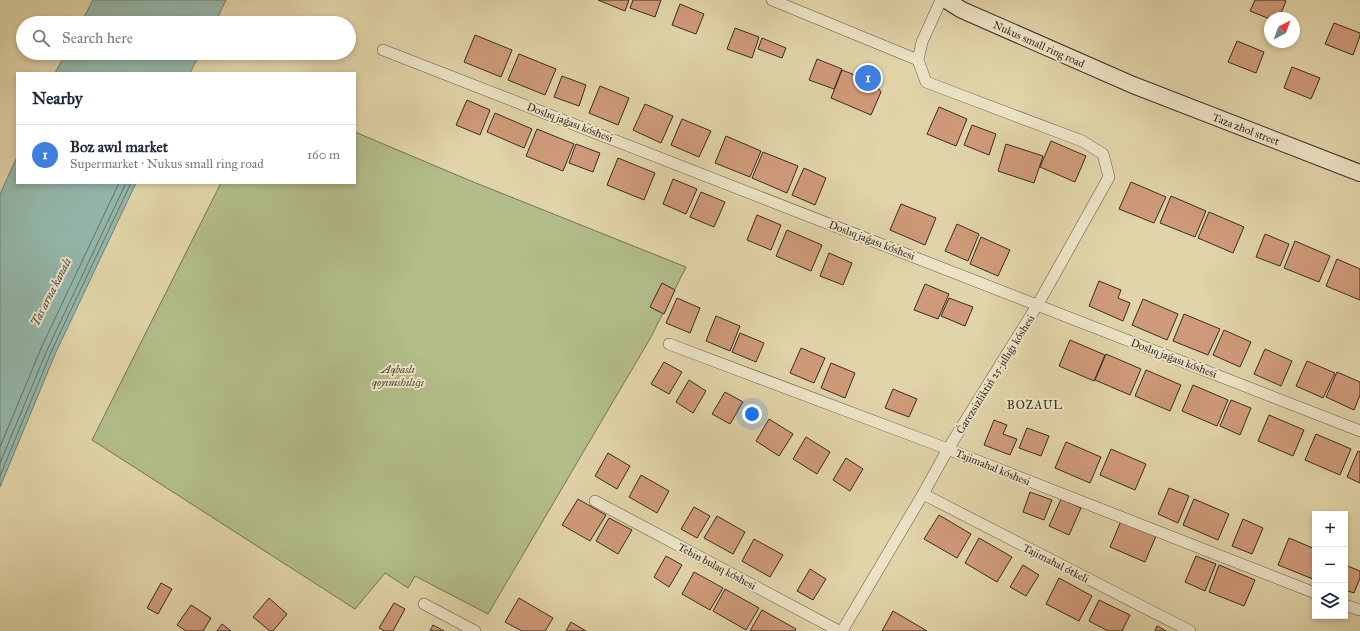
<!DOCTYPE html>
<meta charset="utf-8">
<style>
:root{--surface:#fff;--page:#f2f2f3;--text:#1f2937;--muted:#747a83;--line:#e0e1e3;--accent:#b45309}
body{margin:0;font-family:"IM FELL Great Primer",serif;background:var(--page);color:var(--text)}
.controls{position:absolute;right:12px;bottom:12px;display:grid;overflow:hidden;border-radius:0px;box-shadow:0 2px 6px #0003}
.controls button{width:36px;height:36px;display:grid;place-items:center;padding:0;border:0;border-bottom:1px solid var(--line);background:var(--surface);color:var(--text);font:20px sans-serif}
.compass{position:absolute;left:1264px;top:12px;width:36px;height:36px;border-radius:50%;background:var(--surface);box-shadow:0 2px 6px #0003;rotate:41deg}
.you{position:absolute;left:752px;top:414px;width:14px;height:14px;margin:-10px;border:3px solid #fff;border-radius:50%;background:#1a73e8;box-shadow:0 0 0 6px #1a73e833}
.badge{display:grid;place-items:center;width:26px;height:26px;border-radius:50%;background:var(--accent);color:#fff;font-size:13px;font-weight:700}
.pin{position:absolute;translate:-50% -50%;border:2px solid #fff;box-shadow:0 1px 4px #0006}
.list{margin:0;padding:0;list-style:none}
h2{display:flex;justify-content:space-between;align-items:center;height:52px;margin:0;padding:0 16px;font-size:17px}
h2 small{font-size:13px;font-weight:400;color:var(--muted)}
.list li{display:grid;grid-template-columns:26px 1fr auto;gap:12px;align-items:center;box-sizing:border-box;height:60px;padding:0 16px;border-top:1px solid var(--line)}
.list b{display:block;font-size:15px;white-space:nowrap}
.list p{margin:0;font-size:13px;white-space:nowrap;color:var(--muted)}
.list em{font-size:13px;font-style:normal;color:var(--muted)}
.icon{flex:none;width:22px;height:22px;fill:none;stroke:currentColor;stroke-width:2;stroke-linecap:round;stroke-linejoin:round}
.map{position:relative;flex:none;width:1360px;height:631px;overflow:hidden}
.search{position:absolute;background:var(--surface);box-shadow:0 2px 6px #0003;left:16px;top:16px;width:340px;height:44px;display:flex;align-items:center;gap:10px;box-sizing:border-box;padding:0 14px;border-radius:22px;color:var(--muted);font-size:15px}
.panel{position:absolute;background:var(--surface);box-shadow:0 2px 6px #0003;left:16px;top:72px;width:340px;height:112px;border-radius:0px}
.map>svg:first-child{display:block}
.green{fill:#b2bd89;stroke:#757456}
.water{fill:#94b8ac;stroke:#6f8076}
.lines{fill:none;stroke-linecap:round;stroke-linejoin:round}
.shore{stroke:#667268;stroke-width:1}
.building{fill:#cf9a79;stroke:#382c24}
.minor-casing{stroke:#625645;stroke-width:12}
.secondary-casing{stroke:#382c24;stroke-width:18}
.minor{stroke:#ece3c6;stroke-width:11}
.secondary{stroke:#ece3c6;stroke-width:16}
.labels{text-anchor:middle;stroke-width:4;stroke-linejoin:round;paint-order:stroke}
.street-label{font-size:11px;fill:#382c24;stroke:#ece3c6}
.park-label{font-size:11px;font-style:italic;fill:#504938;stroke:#ece3c6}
.water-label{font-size:12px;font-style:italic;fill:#4a483f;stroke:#ece3c6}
.neighbourhood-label{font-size:12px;letter-spacing:1px;fill:#382c24;stroke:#ece3c6}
</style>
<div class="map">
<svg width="1360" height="631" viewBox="0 0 1360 631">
<rect width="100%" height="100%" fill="#e1d4a8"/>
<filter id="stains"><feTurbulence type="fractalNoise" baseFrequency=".005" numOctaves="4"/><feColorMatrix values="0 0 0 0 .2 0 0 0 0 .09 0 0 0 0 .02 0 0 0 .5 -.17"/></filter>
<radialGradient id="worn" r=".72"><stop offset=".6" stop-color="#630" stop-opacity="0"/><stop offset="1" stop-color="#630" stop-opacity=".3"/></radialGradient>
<path class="green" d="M355,132L471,181L686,267L651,337L488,614L415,576L408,588L385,573L355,609L92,440L221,183H355Z"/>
<path class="water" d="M93,0H226L215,23H81Z
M66,53H200L190,73H55Z
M17,157V183H136L56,352L0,487V194Z"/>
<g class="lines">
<path class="shore" d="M0,447L42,346L119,183
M0,463L48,348L126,183
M0,476L52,350L131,183"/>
</g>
<path class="building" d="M598,0H629L625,11Z
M633,0H661L655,17L630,8Z
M1255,0H1284L1286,1L1279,18H1270V19L1250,11Z
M680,4L704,14L696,34L672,25Z
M1334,23L1360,33V36L1353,55L1325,44Z
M735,28L759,37L752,58L727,49Z
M475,35L512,50L501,77L464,62Z
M762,38L786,48L782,58L758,49Z
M1237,41L1264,52L1256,73L1228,62Z
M519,54L556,69L545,95L508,80Z
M817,59L842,69L834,89L809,80Z
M1292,67L1320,78L1311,99L1284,88Z
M842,70L875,83L881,92L871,115L831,98Z
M562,76L586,85L579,106L554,97Z
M600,86L629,98L618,125L589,113Z
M467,100L490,110L480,135L456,125Z
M645,104L673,116L661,143L633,130Z
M939,107L967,119L956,146L927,134Z
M495,113L532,129L524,148L487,132Z
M682,119L711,131L699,157L671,145Z
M972,125L996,134L989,155L964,145Z
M537,129L574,144L563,171L526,156Z
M726,136L761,151L750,177L715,163Z
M1051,141L1086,156L1075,182L1040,167Z
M576,144L600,153L593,172L569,163Z
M1006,144L1043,156L1034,183L998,171Z
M763,152L798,166L787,193L752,178Z
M618,158L655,173L644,200L607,185Z
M804,168L826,178L815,205L792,195Z
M673,179L697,189L686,214L663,204Z
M1131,182L1166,197L1154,223L1119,209Z
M701,192L725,202L714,227L690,217Z
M1171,196L1206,211L1195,237L1160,223Z
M901,204L936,218L925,245L890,230Z
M1209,212L1244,227L1233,253L1198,238Z
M757,215L781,225L771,250L747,240Z
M957,224L979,234L968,261L945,251Z
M787,230L822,245L811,271L776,256Z
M1265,234L1289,244L1280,266L1256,257Z
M981,237L1010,250L998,276L970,264Z
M1295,241L1330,256L1319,282L1284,268Z
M829,253L852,263L843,285L820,276Z
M1337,259L1360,269V300L1326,286Z
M1099,281L1121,290L1118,298L1130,303L1123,321L1089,306Z
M662,283L675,290L664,314L650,307Z
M925,284L949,294L938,319L914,310Z
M677,298L700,308L690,333L666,323Z
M949,298L973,307L965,326L941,316Z
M1143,299L1178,314L1167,340L1132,325Z
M1184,314L1220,329L1208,355L1173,341Z
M716,316L740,326L730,351L706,341Z
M1224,330L1251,342L1240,367L1213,355Z
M740,333L764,343L756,362L732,352Z
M1070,340L1105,355L1094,381L1059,366Z
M801,348L825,358L814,383L790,373Z
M1265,349L1292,361L1281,386L1254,374Z
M1106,354L1141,369L1130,395L1095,380Z
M1307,361L1335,373L1323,398L1296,386Z
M664,362L682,372L669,394L651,384Z
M831,363L855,373L845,398L821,388Z
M1146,370L1181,385L1170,411L1135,396Z
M1337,372L1360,382V395L1354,410L1326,397Z
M689,380L706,391L693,413L676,402Z
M1193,385L1228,400L1217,426L1182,411Z
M893,389L917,399L909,417L885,408Z
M725,392L743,402L730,424L712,414Z
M1231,400L1251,408L1240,435L1220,426Z
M1269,415L1304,430L1293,456L1258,441Z
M769,419L793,434L779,456L756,441Z
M994,420L1007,425L1003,434L1017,439L1010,455L984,445Z
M1027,428L1049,436L1041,456L1019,448Z
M1316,434L1351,449L1340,475L1305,460Z
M806,437L830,452L817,474L793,459Z
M1066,442L1101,457L1090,483L1055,468Z
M1111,449L1146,464L1135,490L1100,475Z
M1358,451L1360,452V483L1347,477Z
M608,453L630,466L617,489L595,476Z
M846,458L863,469L850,491L833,480Z
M641,475L669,491L657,513L629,497Z
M1169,488L1189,496L1178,523L1158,514Z
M1030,492L1052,500L1044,520L1023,512Z
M578,499L606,515L590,541L562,525Z
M1061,499L1081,508L1069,535L1049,526Z
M1194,499L1229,514L1218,540L1183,525Z
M694,507L710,516L697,538L681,529Z
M939,515L971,534L957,558L924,539Z
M717,516L745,532L733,554L704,538Z
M609,518L632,530L618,554L596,541Z
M1243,519L1263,528L1252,554L1232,546Z
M1121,521L1156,536L1145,562L1110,547Z
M979,538L1012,557L997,582L965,563Z
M1289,538L1315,549V574L1313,579L1278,565Z
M754,539L783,555L770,577L742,561Z
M666,556L682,565L669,587L654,577Z
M1196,556L1216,564L1205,591L1185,582Z
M1023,565L1039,575L1026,596L1010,587Z
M1219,565L1255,580L1244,606L1209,592Z
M1345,565L1360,571V578L1354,593L1345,590Z
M810,569L826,579L813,600L797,591Z
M694,572L723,588L710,610L682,594Z
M1059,578L1092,596L1079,621L1046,604Z
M161,583L172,589L158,614L147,608Z
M725,589L759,608L746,630L713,611Z
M269,598L287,614L273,631H270L253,617Z
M519,598L553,618L545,631H522L505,622Z
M1099,600L1130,615L1122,631H1108L1089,621Z
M394,603L405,609L393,631H385L379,628Z
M191,605L211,618L203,631H186L177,625Z
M762,610L796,629L795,631H750Z
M893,611L927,631H882Z
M571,622L586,631H566Z
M222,624L231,631H217Z
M433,625L444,631H430Z
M1157,626L1166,631H1155Z"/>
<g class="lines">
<g class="minor-casing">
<path id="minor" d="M772,0L918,60
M383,50L1360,431
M669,344L932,443L1315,593
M923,494L1190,631
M595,501L839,631
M424,604L475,631
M1345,605L1360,610
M842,631L923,494L948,449L1038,304L1109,177L1103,154L1082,141L926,82L918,60L922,42L941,0"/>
</g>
<g class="secondary-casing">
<path id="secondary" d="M946,0L962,10L1133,85L1360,173"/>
</g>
<use href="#minor" class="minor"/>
<use href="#secondary" class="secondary"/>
</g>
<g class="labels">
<g class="street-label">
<text transform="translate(1039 44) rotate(24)" y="4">Nukus small ring road</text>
<text transform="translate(570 122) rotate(21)" y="4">Doslıq jaǵası kóshesi</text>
<text transform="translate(1246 129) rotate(21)" y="4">Taza zhol street</text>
<text transform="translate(872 240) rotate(21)" y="4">Doslıq jaǵası kóshesi</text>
<text transform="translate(1174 358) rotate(21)" y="4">Doslıq jaǵası kóshesi</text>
<text transform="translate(995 374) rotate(-58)" y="4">Ǵarezsizliktiń 25-jıllıǵı kóshesi</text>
<text transform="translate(993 467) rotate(22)" y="4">Tajimahal kóshesi</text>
<text transform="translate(1056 563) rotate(27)" y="4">Tajimahal ótkeli</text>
<text transform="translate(717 566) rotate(28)" y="4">Tebin bulaq kóshesi</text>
</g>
<g class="park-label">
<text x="398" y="373">Aqbaslı<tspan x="398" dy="13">qoyımshılıǵı</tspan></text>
</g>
<g class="water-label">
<text transform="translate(51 292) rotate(-63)" y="4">Tas arna kanalı</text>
</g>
<g class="neighbourhood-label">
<text x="1035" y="409">BOZAUL</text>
</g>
</g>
<rect width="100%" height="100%" filter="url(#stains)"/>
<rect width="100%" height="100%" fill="url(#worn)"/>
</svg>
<div class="controls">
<button>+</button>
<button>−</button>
<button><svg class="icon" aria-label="layers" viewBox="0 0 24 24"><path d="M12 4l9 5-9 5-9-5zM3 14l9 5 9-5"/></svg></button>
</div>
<svg class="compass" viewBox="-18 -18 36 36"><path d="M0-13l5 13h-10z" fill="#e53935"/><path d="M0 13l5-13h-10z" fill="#747a83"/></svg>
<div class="you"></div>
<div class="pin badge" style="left:868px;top:78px;background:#3f7fe0">1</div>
<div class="search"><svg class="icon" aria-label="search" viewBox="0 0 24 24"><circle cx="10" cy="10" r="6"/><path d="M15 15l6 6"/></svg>Search here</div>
<section class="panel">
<h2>Nearby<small></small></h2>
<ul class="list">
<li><span class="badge" style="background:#3f7fe0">1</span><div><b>Boz awıl market</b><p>Supermarket · Nukus small ring road</p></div><em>160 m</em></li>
</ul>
</section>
</div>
